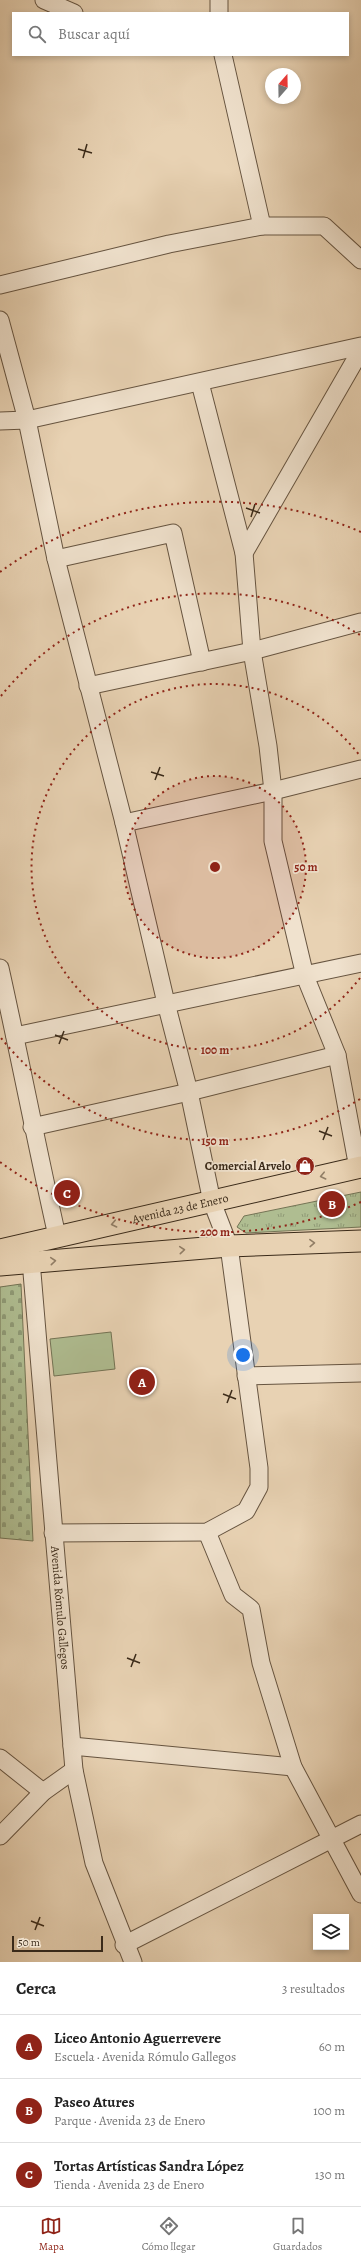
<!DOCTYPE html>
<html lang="es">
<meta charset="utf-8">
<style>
:root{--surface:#fff;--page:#f2f2f2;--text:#222;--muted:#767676;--line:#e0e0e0;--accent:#8f2418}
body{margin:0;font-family:Alegreya,serif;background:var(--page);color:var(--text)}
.controls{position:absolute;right:12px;bottom:12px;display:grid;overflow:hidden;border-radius:0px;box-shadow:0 2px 6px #0003}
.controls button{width:36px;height:36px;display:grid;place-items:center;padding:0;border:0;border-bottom:1px solid var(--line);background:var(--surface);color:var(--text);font:20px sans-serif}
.compass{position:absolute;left:265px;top:68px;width:36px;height:36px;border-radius:50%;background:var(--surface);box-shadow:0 2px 6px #0003;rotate:20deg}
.scale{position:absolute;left:12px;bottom:10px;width:91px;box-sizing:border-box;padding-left:4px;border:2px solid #3a2a19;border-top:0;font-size:11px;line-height:14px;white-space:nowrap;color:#3a2a19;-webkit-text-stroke:3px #f0e2ce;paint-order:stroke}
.you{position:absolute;left:243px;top:1355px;width:14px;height:14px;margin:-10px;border:3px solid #fff;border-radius:50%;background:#1a73e8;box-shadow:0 0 0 6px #1a73e833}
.badge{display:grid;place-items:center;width:26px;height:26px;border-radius:50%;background:var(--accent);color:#fff;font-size:13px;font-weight:700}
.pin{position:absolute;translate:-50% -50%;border:2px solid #fff;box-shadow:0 1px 4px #0006}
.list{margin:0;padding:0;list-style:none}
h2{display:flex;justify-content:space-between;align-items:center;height:52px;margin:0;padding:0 16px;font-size:17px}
h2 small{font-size:13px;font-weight:400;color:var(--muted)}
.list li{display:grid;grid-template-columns:26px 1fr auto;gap:12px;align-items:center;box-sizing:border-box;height:64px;padding:0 16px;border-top:1px solid var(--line)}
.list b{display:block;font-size:15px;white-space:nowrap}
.list p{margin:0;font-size:13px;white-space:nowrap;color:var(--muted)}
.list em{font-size:13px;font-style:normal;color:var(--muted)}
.icon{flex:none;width:22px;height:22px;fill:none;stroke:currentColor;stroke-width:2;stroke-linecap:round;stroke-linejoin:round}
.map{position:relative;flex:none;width:361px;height:1962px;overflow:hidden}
.search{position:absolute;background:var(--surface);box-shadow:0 2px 6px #0003;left:12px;right:12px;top:12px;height:44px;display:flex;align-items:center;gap:10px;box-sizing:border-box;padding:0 14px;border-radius:0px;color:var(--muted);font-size:15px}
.sheet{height:244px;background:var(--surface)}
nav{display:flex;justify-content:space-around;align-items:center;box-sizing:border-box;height:56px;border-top:1px solid var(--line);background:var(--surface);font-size:11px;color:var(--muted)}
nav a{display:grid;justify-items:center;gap:2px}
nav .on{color:var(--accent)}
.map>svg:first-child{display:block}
.grass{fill:url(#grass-tufts);stroke:#747455}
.cemetery{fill:url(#cemetery-stones);stroke:#747455}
.pitch{fill:#afbd91;stroke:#747455}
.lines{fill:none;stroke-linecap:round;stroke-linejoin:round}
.minor-casing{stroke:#665440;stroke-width:19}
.major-casing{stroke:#3a2a19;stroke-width:23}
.minor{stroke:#f0e2ce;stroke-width:17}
.major{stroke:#e8d2b3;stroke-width:21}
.oneway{stroke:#917e66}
.ticks{fill:none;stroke:#3a2a19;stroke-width:1.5}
.ring{fill:none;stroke:#8f2418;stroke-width:2;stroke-dasharray:2 4}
.labels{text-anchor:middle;stroke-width:3.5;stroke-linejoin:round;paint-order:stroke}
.poi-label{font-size:12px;font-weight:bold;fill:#3a2a19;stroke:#f0e2ce;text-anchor:end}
.street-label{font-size:12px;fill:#3a2a19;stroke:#f0e2ce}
.centre{fill:#8f2418;stroke:#f0e2ce;stroke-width:2}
.ring-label{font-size:12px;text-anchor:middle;font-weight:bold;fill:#8f2418;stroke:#f0e2ce;stroke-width:3.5;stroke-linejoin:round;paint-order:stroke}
</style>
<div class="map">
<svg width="361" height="1962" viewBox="0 0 361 1962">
<defs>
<pattern id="grass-tufts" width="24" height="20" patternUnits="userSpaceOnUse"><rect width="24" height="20" fill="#afbd91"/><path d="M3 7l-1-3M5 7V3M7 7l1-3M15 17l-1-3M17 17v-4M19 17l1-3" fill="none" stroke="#8f9a76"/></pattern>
<pattern id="cemetery-stones" width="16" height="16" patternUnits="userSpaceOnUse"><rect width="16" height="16" fill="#afbd91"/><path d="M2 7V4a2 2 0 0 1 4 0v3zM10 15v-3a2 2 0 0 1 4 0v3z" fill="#8f9a76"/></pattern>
</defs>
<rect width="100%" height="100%" fill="#e8d2b3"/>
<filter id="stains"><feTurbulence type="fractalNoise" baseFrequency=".005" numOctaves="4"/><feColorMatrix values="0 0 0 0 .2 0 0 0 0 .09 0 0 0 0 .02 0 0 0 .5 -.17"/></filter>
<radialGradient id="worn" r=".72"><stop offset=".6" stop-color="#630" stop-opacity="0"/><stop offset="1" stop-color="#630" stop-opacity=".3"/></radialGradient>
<path class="grass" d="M361,1192V1227L246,1233L237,1227L244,1216Z"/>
<path class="cemetery" d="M21,1284L33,1541L0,1538V1287Z"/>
<path class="pitch" d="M111,1332L115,1369L54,1376L50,1339Z"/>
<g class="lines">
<g class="minor-casing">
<g id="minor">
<path d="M44,0L74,13"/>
<path d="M219,0V13"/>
<path d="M223,55L262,226"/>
<path d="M0,285L169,244L262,226H324L361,260"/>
<path d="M0,320L27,420L56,559L124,823L166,1003L189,1092L212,1202L229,1246L259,1468V1487L246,1511L207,1532L53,1533"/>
<path d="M200,383L244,553L252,651L268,746L273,791V841L305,976L337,1055L358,1168"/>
<path d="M0,421L27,420L361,346"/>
<path d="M244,553L361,350"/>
<path d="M56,559L173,533L202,662"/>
<path d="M88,686L252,651L361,622"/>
<path d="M124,823L273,791L361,769"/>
<path d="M0,968C20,1058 37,1147 57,1236"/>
<path d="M15,1036L361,963"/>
<path d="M32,1127L189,1092L337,1055"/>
<path id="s1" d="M30,1249L74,1770L94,1863L133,1962"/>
<path d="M246,1376L361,1373"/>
<path d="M207,1532L233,1595L251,1609L261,1663L293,1767L361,1894"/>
<path d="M72,1746L293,1767"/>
<path d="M0,1758L43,1792"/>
<path d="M0,1836L43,1792L74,1770"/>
<path d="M124,1945L361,1824"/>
</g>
</g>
<g class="major-casing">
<g id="major">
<path id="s2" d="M0,1250L361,1167"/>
<path d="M0,1265L229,1246L361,1241"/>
</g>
</g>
<use href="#minor" class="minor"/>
<use href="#major" class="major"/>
</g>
<defs><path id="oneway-chevron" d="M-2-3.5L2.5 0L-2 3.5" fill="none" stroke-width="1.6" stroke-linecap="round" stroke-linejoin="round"/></defs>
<g class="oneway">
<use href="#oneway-chevron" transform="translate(323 1176) rotate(167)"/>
<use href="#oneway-chevron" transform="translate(114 1224) rotate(168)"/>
<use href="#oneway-chevron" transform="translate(312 1243) rotate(-2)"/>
<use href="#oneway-chevron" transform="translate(182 1250) rotate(-5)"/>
<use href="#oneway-chevron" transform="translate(53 1261) rotate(-5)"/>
</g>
<path class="ticks" d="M78,149L92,153M83,158L87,144M246,508L260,513M251,517L255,504M151,772L164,776M155,780L160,767M55,1035L68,1040M59,1044L64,1031M319,1131L332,1136M323,1140L328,1127M223,1394L236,1399M227,1403L232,1390M127,1658L140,1663M131,1667L136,1654M31,1921L44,1926M35,1930L40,1917"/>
<circle cx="215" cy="867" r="91" fill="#8f2418" fill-opacity=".12"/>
<g class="ring">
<circle cx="215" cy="867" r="91"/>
<path d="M360 978A183 183 0 1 1 360 756"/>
<path d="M360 1099A274 274 0 0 1 1 1038M1 696A274 274 0 0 1 360 635"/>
<path d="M361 1202A365 365 0 0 1 0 1162M0 572A365 365 0 0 1 361 532"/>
</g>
<defs>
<g id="shop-disc" transform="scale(1)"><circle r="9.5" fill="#8f2418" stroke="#f0e2ce"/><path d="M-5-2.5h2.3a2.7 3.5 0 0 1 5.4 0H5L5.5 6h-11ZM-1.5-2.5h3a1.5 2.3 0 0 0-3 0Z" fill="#fff"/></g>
</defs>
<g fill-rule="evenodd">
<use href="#shop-disc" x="305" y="1166"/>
</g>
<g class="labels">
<g class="poi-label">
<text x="291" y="1170">Comercial Arvelo</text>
</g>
<g class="street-label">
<text dy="4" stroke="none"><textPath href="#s2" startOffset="185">Avenida 23 de Enero</textPath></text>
<text dy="4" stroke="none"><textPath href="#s1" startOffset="360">Avenida Rómulo Gallegos</textPath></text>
</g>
</g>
<circle cx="215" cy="867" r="6" class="centre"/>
<g class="ring-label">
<text x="306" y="871">50 m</text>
<text x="215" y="1054">100 m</text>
<text x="215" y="1145">150 m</text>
<text x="215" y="1236">200 m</text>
</g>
<rect width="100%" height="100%" filter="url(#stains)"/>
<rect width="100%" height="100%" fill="url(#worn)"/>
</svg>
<div class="controls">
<button><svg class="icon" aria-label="layers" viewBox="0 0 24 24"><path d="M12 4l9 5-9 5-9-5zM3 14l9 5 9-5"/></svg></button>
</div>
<svg class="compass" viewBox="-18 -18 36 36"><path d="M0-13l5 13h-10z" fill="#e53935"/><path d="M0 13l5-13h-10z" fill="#767676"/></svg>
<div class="scale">50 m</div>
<div class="you"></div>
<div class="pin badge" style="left:142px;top:1382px">A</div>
<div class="pin badge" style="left:332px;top:1204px">B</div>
<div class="pin badge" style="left:67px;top:1193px">C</div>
<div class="search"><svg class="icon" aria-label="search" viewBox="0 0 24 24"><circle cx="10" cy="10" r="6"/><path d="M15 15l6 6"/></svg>Buscar aquí</div>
</div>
<section class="sheet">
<h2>Cerca<small>3 resultados</small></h2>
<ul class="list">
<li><span class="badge">A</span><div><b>Liceo Antonio Aguerrevere</b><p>Escuela · Avenida Rómulo Gallegos</p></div><em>60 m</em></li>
<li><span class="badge">B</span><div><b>Paseo Atures</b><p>Parque · Avenida 23 de Enero</p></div><em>100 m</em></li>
<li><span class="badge">C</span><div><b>Tortas Artísticas Sandra López</b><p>Tienda · Avenida 23 de Enero</p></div><em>130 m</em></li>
</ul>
</section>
<nav>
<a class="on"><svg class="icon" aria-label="map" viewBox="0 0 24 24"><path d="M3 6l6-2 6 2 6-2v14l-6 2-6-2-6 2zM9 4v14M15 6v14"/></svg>Mapa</a>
<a><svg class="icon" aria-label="directions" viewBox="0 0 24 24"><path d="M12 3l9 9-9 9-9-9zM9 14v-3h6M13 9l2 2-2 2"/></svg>Cómo llegar</a>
<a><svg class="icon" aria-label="saved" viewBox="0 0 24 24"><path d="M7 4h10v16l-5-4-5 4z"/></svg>Guardados</a>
</nav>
